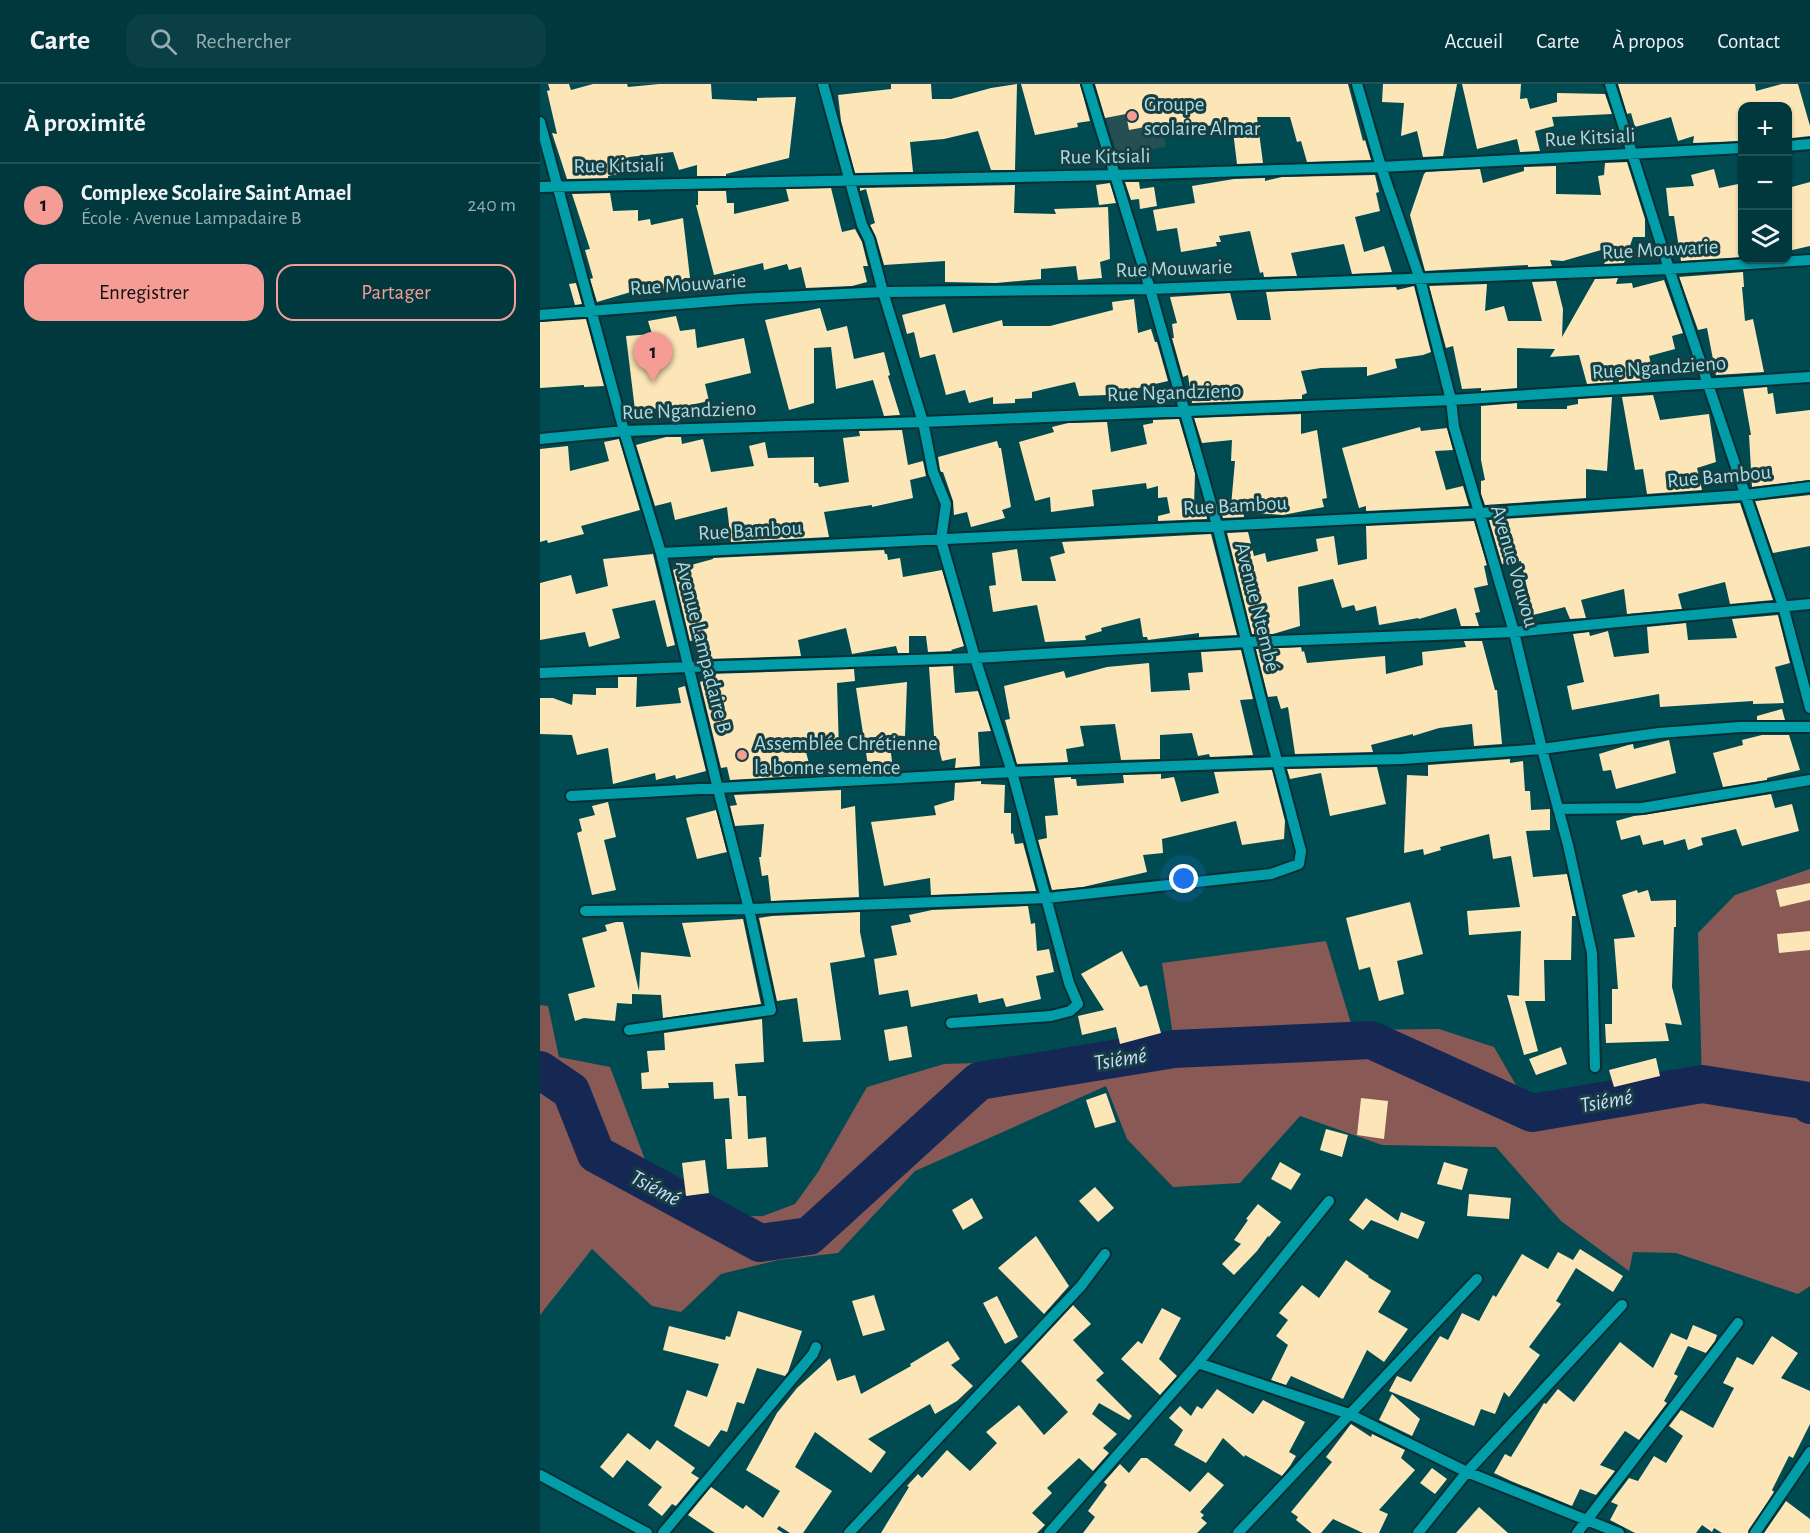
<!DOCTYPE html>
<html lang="fr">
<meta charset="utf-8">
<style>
:root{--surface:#00383e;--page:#0a3f45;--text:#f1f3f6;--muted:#95acb0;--line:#225258;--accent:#f59c95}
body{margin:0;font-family:"Alegreya Sans",sans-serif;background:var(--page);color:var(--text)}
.controls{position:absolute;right:18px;top:18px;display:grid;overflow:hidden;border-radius:12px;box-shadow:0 2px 4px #0004}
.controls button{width:54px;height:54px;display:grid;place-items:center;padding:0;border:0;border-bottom:2px solid var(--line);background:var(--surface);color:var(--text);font:30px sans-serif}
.you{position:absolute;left:644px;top:795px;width:21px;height:21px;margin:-15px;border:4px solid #fff;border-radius:50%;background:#1a73e8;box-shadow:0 0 0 9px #1a73e833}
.badge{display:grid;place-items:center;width:39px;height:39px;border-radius:50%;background:var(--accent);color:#111;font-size:20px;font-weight:700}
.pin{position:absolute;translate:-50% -50px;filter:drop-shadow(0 2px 3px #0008)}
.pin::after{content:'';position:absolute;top:32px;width:21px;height:18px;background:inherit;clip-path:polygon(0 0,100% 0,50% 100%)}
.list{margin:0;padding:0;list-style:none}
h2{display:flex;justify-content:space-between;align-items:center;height:78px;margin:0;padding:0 24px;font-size:26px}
h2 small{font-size:20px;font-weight:400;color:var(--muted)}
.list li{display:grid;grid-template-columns:39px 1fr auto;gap:18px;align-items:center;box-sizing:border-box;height:84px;padding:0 24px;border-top:2px solid var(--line)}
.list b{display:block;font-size:22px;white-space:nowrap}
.list p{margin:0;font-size:20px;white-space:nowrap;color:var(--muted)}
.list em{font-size:20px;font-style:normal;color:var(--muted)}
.actions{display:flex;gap:12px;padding:18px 24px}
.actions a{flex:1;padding:14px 0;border:2px solid var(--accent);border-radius:18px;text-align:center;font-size:21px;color:var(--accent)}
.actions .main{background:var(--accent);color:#111}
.icon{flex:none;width:33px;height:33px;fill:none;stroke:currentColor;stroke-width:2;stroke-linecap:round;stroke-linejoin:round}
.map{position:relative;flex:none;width:1270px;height:1449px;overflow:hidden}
header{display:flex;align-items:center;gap:36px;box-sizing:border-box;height:84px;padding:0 30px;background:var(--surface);border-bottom:2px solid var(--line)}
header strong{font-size:28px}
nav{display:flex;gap:33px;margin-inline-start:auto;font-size:21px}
.search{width:420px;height:54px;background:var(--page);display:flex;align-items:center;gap:15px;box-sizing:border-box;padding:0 21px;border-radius:18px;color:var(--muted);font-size:22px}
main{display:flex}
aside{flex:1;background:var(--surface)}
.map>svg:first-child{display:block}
.built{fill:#254f53}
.green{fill:#895955}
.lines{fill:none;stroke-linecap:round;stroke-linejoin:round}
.river{stroke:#152854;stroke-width:38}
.building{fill:#fce5b6}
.minor-casing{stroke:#052e32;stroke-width:14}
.minor{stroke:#019eaa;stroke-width:10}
.poi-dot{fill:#f59c95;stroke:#173e42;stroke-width:2}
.labels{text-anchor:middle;stroke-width:6;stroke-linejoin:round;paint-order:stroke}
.poi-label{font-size:21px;fill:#a9dde3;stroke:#173e42;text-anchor:start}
.street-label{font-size:21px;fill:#a9dde3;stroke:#173e42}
.water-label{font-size:22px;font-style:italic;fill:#cdddfc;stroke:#173e42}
</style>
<header>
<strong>Carte</strong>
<div class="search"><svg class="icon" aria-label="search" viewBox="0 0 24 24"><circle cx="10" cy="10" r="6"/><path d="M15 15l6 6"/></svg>Rechercher</div>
<nav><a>Accueil</a><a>Carte</a><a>À propos</a><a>Contact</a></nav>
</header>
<main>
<aside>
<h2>À proximité<small></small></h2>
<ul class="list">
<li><span class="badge">1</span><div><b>Complexe Scolaire Saint Amael</b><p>École · Avenue Lampadaire B</p></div><em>240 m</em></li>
</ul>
<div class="actions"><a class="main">Enregistrer</a><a>Partager</a></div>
</aside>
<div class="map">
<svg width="1270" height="1449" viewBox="0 0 1270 1449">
<rect width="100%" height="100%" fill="#004b52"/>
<path class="built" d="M555,0H615L626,63L577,70Z"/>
<path class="green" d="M1270,785V1202L1258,1210L1136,1169L1093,1168L1089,1187L1021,1137L956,1063L842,1061L760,1032L700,1099L633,1103L587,1055L566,1002L375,1087L298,1169L238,1176L181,1190L141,1228L112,1222L52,1165L0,1231V921L8,922L19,973L70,983L115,1102L172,1133L223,1132L255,1120L278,1088L327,1003L404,980L469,978L634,958L622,879L786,857L813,946L899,945L954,963L992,1029L1162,1000L1158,849L1195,811Z"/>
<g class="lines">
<path class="river" d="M0,986L31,1007L56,1070L220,1159L269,1152L439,997L634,965L831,956L992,1029L1162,1000L1269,1017L1270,1021"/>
</g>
<path class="building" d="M8,0H29L31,6L53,0H87L88,3L119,0H171L172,15L217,17V14L256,13L249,74L186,90V92H157V81L139,86L133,68L89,73L92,87L68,92V94L27,95L12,49L17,50L7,7L10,6Z
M351,0H391L392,15H411L451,4L477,0L475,86H451L438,47L404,55L370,58L373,88L315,89L301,37L298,11L351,5Z
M481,0H540L550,37L537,39L538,43L495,51Z
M555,0H808L823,57L825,56L831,76L767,78L761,57L757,58L750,33H717L723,79L697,80L692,39L659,43L660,46L629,52L626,39L589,46L586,30L565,34Z
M843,0H917L903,72L883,73L877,47L861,52L864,19L842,18Z
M922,0H981L980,15L987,14L990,25L1017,18V9L1065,10L1072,30L1012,33L1014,42L995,47L1000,67L980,68L977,55L937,65Z
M1078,0H1215L1216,7L1242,0H1258L1270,42V52L1252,54V51L1248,53V22H1203V57L1153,59L1154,52L1138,57L1131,33L1095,43L1091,29L1087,30Z
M1087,78L1105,135V153H1093L1084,179L1064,180L1075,162L1023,177L1010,176L1012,182L988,183V181L885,187L870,131L884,90L886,88L940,85L943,99L984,87V83L1016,82V110L1061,111L1058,92L1064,91L1065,79Z
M1174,85L1179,104L1203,99V173L1141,177L1134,132H1129L1126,104L1154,102L1151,91Z
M835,91L839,108L836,109L840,127L815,133L824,168L844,162L852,188L812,190L804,160L751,169L757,192L724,193L723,188L720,189L710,147L679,152L681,158H676L677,162L641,168L637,144L617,147L613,126L655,119L652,102L694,95L725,94V97L742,93Z
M585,98H599L600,105L614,103L617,122L600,125L599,115L591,116Z
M1270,98V162L1248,167V104Z
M570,99L576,119L559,121L556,101Z
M475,101L474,129L516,130L514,125L568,123L570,175L560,178L562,194L538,196L536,182L501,185V195L456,199L405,198V177L344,181L336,153L330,141L335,139L326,105L320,107V104Z
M291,104L302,148L315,145L322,158L328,182H323L327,198L312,202L266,204L261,183L249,186L247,180L224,186L223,179L174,191L156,121H158V107H186L187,119H194V130L249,117L246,105Z
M70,109L73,127L98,126V137L110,135L111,141L143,134L150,194H144L145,201L102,208L101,205L57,218L50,195L53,194L45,166L50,165L32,110Z
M1203,188L1204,203H1202L1205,237L1213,235L1224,288L1176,291L1167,244L1158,246L1139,193Z
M1078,194L1076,200L1092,199L1093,204L1124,196L1143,249L1132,252L1135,265L1109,272L1114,292L1108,293L1109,296L1079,298L1078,289L1073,290V298L1047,300L1039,271L1010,273L1015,265L977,264V304L941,307V304L922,305L913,262L906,264L889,202L947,200L945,227L964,222L968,237H1002L992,198L1016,197L1023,225L1022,253L1055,195Z
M36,199L42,220L35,221L29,200Z
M874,202L891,268L883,271L855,275L857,284L827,292V283L781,284L761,287L767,309L762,311V315L652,319L648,291L643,293L632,254H634L632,240L637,239L630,213L690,209L697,236H731L726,208L856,203L857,206Z
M594,215L598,249L611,245L615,258H617L628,297L568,311L539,312L535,298L492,308V314L475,315V319L453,320V313L429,319L425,306L406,311L395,270L380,274L374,248L367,250L362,231L405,220L413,249L462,236L463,242H510L573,226L572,218Z
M280,224L287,247L307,242L314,275L344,268L350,291L348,292L360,331L344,332L333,296L296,305L291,263L274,264V319L249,326L225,236Z
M136,232L140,247L155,245L157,264L204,254L211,289L165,300L169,317L141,323L95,326L86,252L112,250L108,237Z
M46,235L64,302L44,303V301L0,304V238Z
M1227,303L1228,310L1233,309L1236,330L1270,326V396L1212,403L1209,351H1211L1203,305Z
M1113,311L1120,336L1169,330L1176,378L1157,384L1162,406L1107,410L1103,385L1095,386L1082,313Z
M1072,313L1067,387L1046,385V414L945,421L941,410V397L945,396L941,376V322L977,319V325H1027V322L1038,320V315Z
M761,330V350L777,346L787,414L782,415L784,423L743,431L703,428L704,433L683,434L679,422H691L695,377H691L692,356L662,359L654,334Z
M639,335L655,389L654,422H664L667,435L618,437V432L630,429L627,413L618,414V402L607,405L606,399L552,406L554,422L511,428L510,413L495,417L479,358L514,348L512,343L528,339L567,338L571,368L607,360L603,341L613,339V336Z
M880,343L881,347L907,344L913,366L895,367L906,406L923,402L929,422L826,427V422L819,424L802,364Z
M362,346L368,381L383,377L386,392L370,396L373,414L332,423V421L284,428L289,453L191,458L187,423L135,436L131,418L115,422L96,361L126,353H141L142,360L163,355L171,388L214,382L209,362L225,358L228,374L274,373V399H278L279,403L309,398L303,354L320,352L319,347Z
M79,355L100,426L41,442L44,450L8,459L7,456L0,458V365L28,362L30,387L69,377L64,358Z
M457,357L459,364H461L471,423L462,426L465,434L431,443L427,428L414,431L413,417L403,388H401L400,386L398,373Z
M1270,411V462L1233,469L1215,417Z
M1200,419L1233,516L1190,520L1185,498L1138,510L1142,525L1087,530L1084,505L1041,516L1046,534L1030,535L1025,523L993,531L981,477L962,480L949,436Z
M934,437L947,481L944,482L948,501L934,504L940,528L935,529L939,542H921L916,524L879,535L878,534L839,541L836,522L816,527L814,521L802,524L793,495L758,503L760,542L733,550H712L687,449L708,448L714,472L725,469L727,478L778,467L776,455L794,452L798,481L827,475L826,442Z
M671,450L697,551L659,553V549L608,556L607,553H603L600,534L561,544L562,547L545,552L546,556L505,558L497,521L453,528L449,502L456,501L452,469L477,465L482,497H516L510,473L525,469L522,458Z
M344,466L345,470H347L348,476L360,474L363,493L402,486L424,562L411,566L412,567L388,568L386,552H369V569H358L356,562L312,570L306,544L258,556L261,572L167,575L162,554L150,557L133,486L173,475V474Z
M113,470L135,561L127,563L115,516L72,525L80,554L49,563L45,548L0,556V499L31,491L36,510L68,502L63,475Z
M1238,531L1250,579L1235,583L1244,619L1213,620V617L1120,623L1119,610L1032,626L1027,602L1044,598L1033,550L1049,548L1050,552L1068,547L1074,573L1109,569L1107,543L1146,539L1148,556L1197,554L1192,535Z
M924,557H942L955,606H957L962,660L934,662L932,640L899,644L873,652V650L831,661L833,668L755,670L748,623L741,625L737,612L728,613L716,565L761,563L762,568L764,567L767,579L845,572L846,590L883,581L882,568L926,563Z
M701,566L713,615L700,616L713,671L670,673L669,670L658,672L652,649L620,651V675L581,676L575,640L540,642L544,662L526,665L528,678L477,680L465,636L470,635L464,602L524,587L526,594L567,583L609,579L611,608L650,606L648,589L663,588L661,568Z
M413,582L415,609L438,607L451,647L438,648L440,682L415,684L416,674L402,677L396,652H394L389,583Z
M314,585L315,597L297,599L299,667L266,668L272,691L190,696L187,683L181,684L160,598L171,595L170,590Z
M78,593H97L96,623L141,619L138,604L145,602L166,687L136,695L135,691L116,696L115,689L73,700L68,664L37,671L32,651L0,650V614H13L32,621L33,610L56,611V604H78Z
M367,598L365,652L349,651L353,687L329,688L316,604Z
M1242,625L1245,636H1217V632Z
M1222,651H1249L1260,686L1227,694V696L1183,703L1173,669L1203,661L1202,656Z
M1129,656L1136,689L1076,705L1071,686L1063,687L1059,670L1088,661L1093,660L1094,665Z
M970,675V679L983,677L985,707H990L991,726L1010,725V746L986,747L993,793L1027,790L1036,832H1032L1031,876H1004L1005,917H985L998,967L984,971L967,911L979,912L981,847L929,851L927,827L980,823L971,772L953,775L949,750L900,763L901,766L884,771L883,765L864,769L867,691L888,692V681Z
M837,683L846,720L790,732L781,689L750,695L747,685Z
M732,686L745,737L744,755L702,761L696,737L622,755L623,769L603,771L607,788L543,803L512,806L498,756L507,754L505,732L518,731L514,694L531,693V695H536L537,702L584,699L583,691L621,690V695L634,693L641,718L679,709L674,688Z
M441,697V700L465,701L464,729H471V750L473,749L475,760L483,759L496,807L391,811L390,794L344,802L331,738L396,731L394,722L414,716L415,699Z
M301,706V725L315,722L319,813L231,817L228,791L222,792L219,773H221L224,740L195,742L190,722L197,721L194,711Z
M1231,710L1235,724L1252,720L1259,747L1202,762L1196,745L1161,754L1163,761L1148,766L1145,755L1124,761L1123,756L1103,761L1100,751L1081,756L1076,737L1094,732L1103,731Z
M68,718L76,753L64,756L76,806L52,811L37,749L42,747L39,735L55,731L52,722Z
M176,726L187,768L157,775L146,734Z
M1270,799V816L1240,823L1236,806Z
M1097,806L1098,809L1108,806L1111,817L1136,816V843H1134L1132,903L1142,941L1125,939L1129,957L1066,959L1065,940H1072V905H1078L1074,855L1095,853L1082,811Z
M870,818L883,870L857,877L864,910L839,917L830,883L819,886L806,834Z
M488,822L491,840L495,839L497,867L509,865L514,888L496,892L501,915L466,923L463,914L439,919L437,910L371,923L368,906L339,911L334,875L357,871L351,842L371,838L369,831L392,826Z
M320,828V848L325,873L290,879L301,956L263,958L257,914L237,917L219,834L232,832Z
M203,835L221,920L123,934L121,911L92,910V920L77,919L75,937L44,934L35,937L28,910L55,903L42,854L67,847L65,841L76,838H83L99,907L101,868L151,873L142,839Z
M1270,847V866L1239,869L1237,850Z
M582,867L600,903L607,901L621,949L580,960L576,943L542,951L538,932L564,926L541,890Z
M222,935L224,978L195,980L198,1012H206L208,1055L226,1053L228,1083L187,1085L185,1055H192L189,1014L174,1015L173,998L128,999L129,1004L102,1005L101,989L109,988L107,967L125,966L124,949Z
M367,942L372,973L349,977L344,946Z
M1021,963L1027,980L996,991L989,975Z
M1116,974L1120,992L1074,1003L1069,986Z
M566,1009L576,1038L555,1044L546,1016Z
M821,1014L848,1017L844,1055L817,1051Z
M786,1045L808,1051L802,1073L780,1066Z
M165,1076L169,1109L146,1112L142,1079Z
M740,1078L761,1090L751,1106L731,1095Z
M904,1078L928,1085L922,1106L897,1100Z
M555,1103L574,1124L558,1138L539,1117Z
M929,1110L971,1114L969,1135L927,1132Z
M432,1114L443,1134L423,1146L412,1126Z
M826,1114L858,1137L861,1128L885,1138L878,1155L831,1136L823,1146L809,1136Z
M718,1120L741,1138L729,1153L728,1152L717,1167L694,1191L682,1180L701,1160L694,1156L708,1136L706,1135Z
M496,1152L529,1202L504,1230L458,1184Z
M1040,1165L1083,1192L1073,1208L1036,1184L1016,1217L1021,1220L989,1263L1000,1271L969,1313L964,1308L955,1330L941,1325L934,1342L849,1307L857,1292L871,1298L900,1252L908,1256L922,1229L939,1237L953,1211L956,1213L982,1170L1008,1185L1018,1168L1033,1176Z
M806,1176L829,1192L828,1193L851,1207L838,1228L868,1245L844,1278L827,1266L803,1315L751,1292L746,1301L731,1296L748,1261L736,1252L748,1236L739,1229L762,1201L779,1214Z
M334,1211L345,1246L323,1252L312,1217Z
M457,1212L478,1253L465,1260L443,1219Z
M533,1221L551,1240L533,1256L564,1289L556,1296L592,1332L589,1336L559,1319L552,1330L577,1350L563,1364L569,1369L553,1387L539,1374L507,1404L512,1409L492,1429L505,1441L497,1449H341L369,1403L367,1402L378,1390L382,1394L407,1366L430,1387L457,1359L446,1348L479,1321L504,1351L528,1328L481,1277Z
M622,1224L641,1234L619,1275L637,1292L620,1311L581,1275L598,1257L602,1260Z
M198,1227L262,1247L248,1288L245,1292L217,1284L204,1320L197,1318L187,1348L181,1346L169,1363L134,1342L147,1306L167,1313L179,1280L123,1266L129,1242L185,1256L186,1252L190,1253Z
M1153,1241L1177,1251L1175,1257L1166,1269L1148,1262L1134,1290L1138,1292L1124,1317L1127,1319L1099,1356L1085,1347L1060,1381L1075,1387L1056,1411L1040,1405L1032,1422L971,1397L954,1389L965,1370L971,1373L1004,1319L1006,1320L1018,1305L1034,1318L1080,1258L1113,1284L1131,1249L1147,1256Z
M1232,1252L1258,1269L1241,1294L1270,1307V1340L1253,1374L1249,1372L1232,1406L1234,1408L1208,1449H1182L1174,1444L1172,1448L1162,1441L1156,1449H1095L1070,1436L1078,1421L1071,1418L1089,1394L1098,1397L1114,1372L1126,1379L1143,1352L1129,1342L1141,1326L1173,1344L1194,1304L1183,1299L1197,1273L1213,1281Z
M408,1257L420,1275L411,1281L433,1302L417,1317L395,1330L390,1320L328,1355L346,1368L331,1389L275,1348L255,1383L292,1407L263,1449H250L239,1442L237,1445L243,1449H175L148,1431L171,1403L203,1425L206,1421L223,1434L240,1407L206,1386L237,1329L257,1304L290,1274L297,1297L315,1291L321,1310L371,1282L370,1280Z
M677,1305L713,1330L723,1316L765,1338L749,1368L756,1372L750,1382L742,1392L705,1371L704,1373L683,1354L666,1379L634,1361L643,1346L629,1334L640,1322L651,1332L657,1322L662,1325Z
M852,1310L880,1335L872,1352L839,1336Z
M811,1340L831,1353L832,1350L865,1366L861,1374L875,1386L839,1426L848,1430L839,1449H823L793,1435L781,1449H772L756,1436L758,1433L751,1428L792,1378L786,1373Z
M88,1349L110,1366L117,1356L155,1384L151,1389L159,1394L136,1422L132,1420L122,1432L108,1421L122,1403L87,1376L73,1394L60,1383Z
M601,1374H607L650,1408L668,1388L684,1401L660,1428L664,1431L661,1434L667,1439L657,1449H543L555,1433L548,1427L567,1401L564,1398L580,1380L589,1389Z
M892,1384L907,1395L895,1410L880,1399Z
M1246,1417L1270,1435V1449H1224Z
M939,1423L968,1449H916Z"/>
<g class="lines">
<g class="minor-casing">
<path id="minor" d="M283,0L322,141L329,155L343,208L383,338L393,388L406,420L401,456L435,574L472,688L529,899L538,920L530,927L511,932L411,939
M817,0L841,83L880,195L911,316L914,343L974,548L1002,665L1028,761L1052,869L1055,983
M1070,0L1129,185L1243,522L1270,624
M0,38L84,347L121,469L178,705L209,825L231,926L89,946
M1248,62L1270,60
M0,103L576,91L841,83L1202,64
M0,231L201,215L343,208L610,205L1129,185L1270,176
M0,355L84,347L383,338L911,316L1270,293
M121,469L940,429L1205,411L1270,403
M0,589L149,583L435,574L707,558L974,548L1270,520
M31,712L472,688L737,678L862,675L1002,665L1119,649L1200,643H1270
M1018,725L1102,724L1270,696
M45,827L209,825L507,814L731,790L759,780L761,767L727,639L677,441L610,205L547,0
M658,1279L809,1330L927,1388L1079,1449
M0,1391L107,1449
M123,1449L273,1270L276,1263
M309,1449L541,1202L565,1170
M509,1449L658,1279L789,1117
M698,1449L937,1195
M878,1449L927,1388L1082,1221
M1037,1449L1198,1239
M1215,1449L1270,1368"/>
</g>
<use href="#minor" class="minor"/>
</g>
<g class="poi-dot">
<circle cx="592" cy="32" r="6"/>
<circle cx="202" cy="671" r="6"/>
</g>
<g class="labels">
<g class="poi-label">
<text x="604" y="27">Groupe<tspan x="604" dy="24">scolaire Almar</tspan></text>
<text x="214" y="666">Assemblée Chrétienne<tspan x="214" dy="24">la bonne semence</tspan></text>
</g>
<g class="street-label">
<text transform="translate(1050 53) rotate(-3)" y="7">Rue Kitsiali</text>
<text transform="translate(565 72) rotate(-1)" y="7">Rue Kitsiali</text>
<text transform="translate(79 81) rotate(-1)" y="7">Rue Kitsiali</text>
<text transform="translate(1120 165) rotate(-3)" y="7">Rue Mouwarie</text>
<text transform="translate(634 184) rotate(-2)" y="7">Rue Mouwarie</text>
<text transform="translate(148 200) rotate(-4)" y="7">Rue Mouwarie</text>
<text transform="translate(1119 283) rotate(-4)" y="7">Rue Ngandzieno</text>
<text transform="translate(634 308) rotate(-2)" y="7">Rue Ngandzieno</text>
<text transform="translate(149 326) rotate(-2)" y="7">Rue Ngandzieno</text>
<text transform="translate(1179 392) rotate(-5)" y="7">Rue Bambou</text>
<text transform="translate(695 421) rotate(-3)" y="7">Rue Bambou</text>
<text transform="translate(210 446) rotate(-3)" y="7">Rue Bambou</text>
<text transform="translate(975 482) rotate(74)" y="7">Avenue Vouvou</text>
<text transform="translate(718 523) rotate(76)" y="7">Avenue Ntembé</text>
<text transform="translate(164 563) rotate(76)" y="7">Avenue Lampadaire B</text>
</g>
<g class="water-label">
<text transform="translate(580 974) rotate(-9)" y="8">Tsiémé</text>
<text transform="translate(1066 1016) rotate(-10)" y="8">Tsiémé</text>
<text transform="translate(116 1103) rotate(28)" y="8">Tsiémé</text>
</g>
</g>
</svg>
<div class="controls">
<button>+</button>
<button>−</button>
<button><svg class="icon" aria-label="layers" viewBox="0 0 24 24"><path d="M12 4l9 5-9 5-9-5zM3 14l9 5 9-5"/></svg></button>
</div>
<div class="you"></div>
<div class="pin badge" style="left:113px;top:298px">1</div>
</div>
</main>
